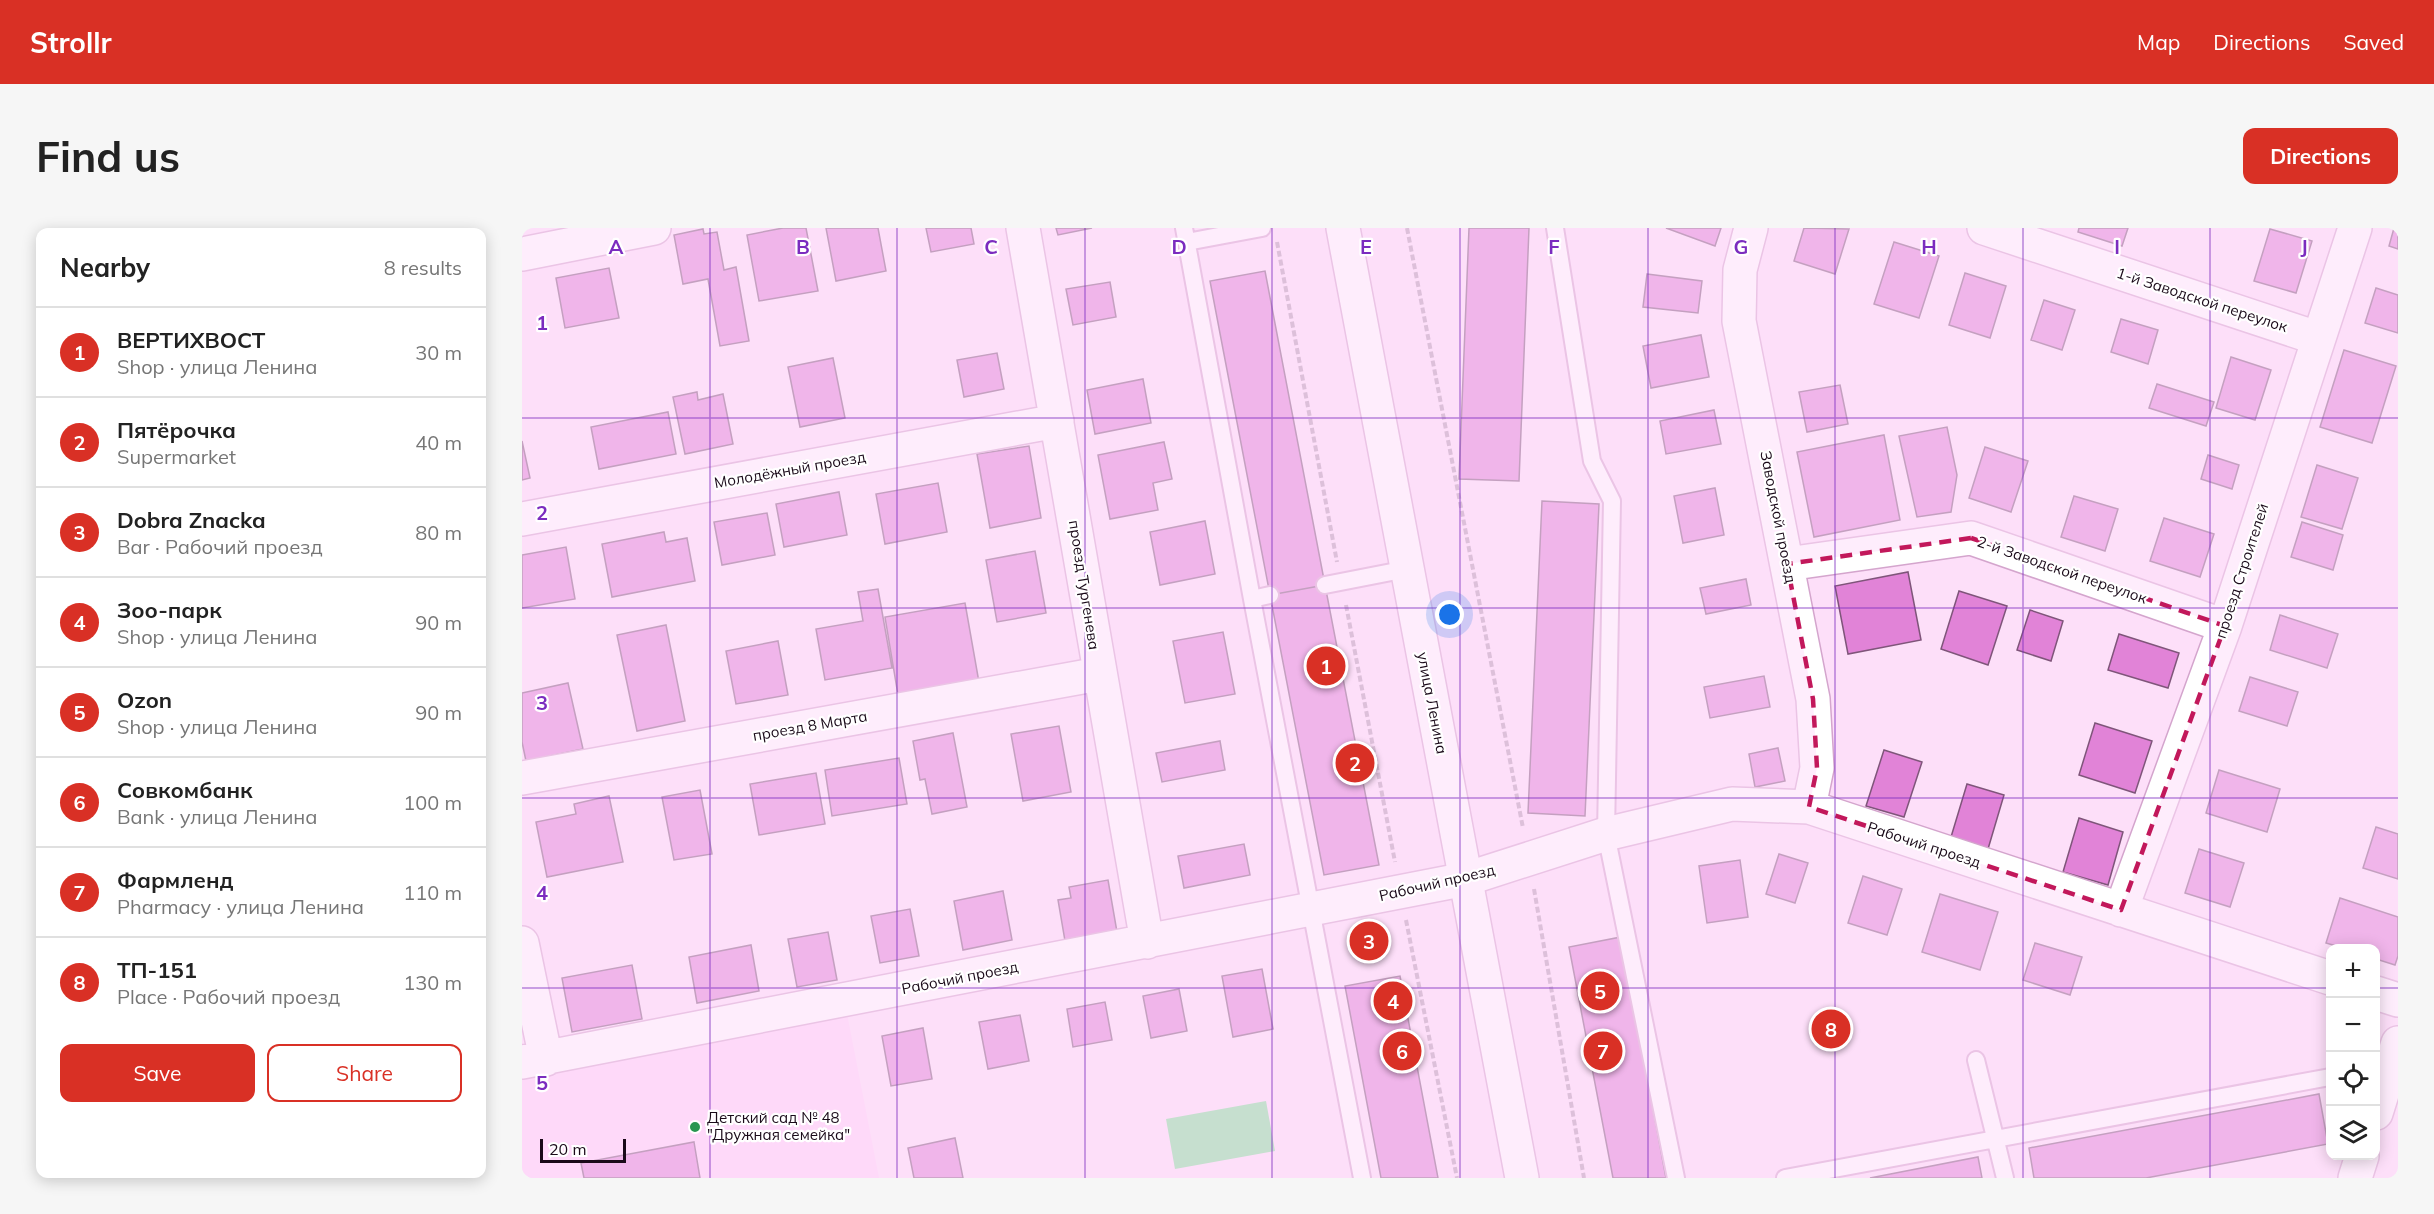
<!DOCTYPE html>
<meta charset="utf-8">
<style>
:root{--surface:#fff;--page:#f6f6f6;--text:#222;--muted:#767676;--line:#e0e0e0;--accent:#d93025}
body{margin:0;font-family:Mulish,sans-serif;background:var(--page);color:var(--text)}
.controls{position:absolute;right:18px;bottom:18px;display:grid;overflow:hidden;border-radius:12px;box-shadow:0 3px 15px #0003}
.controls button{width:54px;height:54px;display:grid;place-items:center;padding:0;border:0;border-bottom:2px solid var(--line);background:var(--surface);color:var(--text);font:30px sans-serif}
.scale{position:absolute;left:18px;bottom:15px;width:86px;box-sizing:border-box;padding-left:6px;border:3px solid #1a0a19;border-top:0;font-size:16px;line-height:21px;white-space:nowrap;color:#1a0a19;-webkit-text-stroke:4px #fff;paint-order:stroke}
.you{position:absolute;left:928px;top:387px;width:21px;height:21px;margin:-15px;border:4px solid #fff;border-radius:50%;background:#1a73e8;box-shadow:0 0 0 9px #1a73e833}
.badge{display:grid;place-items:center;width:39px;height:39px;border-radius:50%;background:var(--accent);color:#fff;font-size:20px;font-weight:700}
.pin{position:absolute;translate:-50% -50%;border:3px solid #fff;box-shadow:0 2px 6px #0006}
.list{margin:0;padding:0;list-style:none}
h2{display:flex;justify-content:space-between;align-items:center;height:78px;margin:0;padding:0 24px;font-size:26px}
h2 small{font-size:20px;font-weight:400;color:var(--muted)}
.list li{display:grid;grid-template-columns:39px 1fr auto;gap:18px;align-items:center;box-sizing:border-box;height:90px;padding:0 24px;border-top:2px solid var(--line)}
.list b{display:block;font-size:22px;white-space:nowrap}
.list p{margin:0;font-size:20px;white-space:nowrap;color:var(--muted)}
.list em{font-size:20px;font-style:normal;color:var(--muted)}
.actions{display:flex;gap:12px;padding:18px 24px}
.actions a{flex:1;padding:14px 0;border:2px solid var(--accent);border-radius:12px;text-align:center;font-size:21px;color:var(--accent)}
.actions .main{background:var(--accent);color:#fff}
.icon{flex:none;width:33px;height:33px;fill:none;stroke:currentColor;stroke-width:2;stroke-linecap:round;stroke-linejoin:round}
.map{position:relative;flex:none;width:1876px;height:950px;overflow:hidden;border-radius:12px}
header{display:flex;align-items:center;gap:36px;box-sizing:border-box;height:84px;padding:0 30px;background:var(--accent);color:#fff}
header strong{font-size:28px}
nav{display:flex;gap:33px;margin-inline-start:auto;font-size:21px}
.intro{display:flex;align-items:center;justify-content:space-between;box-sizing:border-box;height:144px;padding:0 36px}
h1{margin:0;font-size:42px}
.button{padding:15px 27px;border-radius:12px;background:var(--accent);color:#fff;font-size:21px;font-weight:700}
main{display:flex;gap:36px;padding:0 36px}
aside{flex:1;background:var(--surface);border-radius:12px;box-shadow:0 3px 15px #0003}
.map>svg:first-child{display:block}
.built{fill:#ffd2f8}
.green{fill:#83e19b}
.building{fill:#e183d7;stroke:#7f557a;stroke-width:1.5}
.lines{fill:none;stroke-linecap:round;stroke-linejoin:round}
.service-casing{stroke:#d4a5cd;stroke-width:20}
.minor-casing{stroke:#d4a5cd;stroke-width:36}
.tertiary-casing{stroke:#d4a5cd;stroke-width:36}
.secondary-casing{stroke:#d4a5cd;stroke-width:36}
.path{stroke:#b69cb3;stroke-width:4;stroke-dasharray:6 3;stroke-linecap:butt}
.service{stroke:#fff;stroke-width:16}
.minor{stroke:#fff;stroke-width:33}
.tertiary{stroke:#fff;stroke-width:33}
.secondary{stroke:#fff;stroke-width:33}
.marked{fill:none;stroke:#c2185b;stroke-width:4.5;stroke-dasharray:12 8;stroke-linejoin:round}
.grid{fill:none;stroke:#7b2cbf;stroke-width:1.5;stroke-opacity:0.55}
.poi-dot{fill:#289650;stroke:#fff;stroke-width:2}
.labels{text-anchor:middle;stroke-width:4.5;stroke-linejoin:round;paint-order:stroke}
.street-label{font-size:15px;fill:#1a0a19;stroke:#fff}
.poi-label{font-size:15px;fill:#1a0a19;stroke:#fff;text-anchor:start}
.grid-label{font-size:20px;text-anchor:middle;font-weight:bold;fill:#7b2cbf;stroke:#fff;stroke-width:4.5;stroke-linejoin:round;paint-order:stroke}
</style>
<header>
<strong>Strollr</strong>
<nav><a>Map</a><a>Directions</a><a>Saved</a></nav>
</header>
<div class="intro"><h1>Find us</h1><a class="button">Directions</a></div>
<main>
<aside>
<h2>Nearby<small>8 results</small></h2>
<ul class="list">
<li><span class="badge">1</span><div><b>ВЕРТИХВОСТ</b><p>Shop · улица Ленина</p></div><em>30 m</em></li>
<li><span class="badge">2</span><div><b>Пятёрочка</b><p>Supermarket</p></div><em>40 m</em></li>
<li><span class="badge">3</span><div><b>Dobra Znacka</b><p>Bar · Рабочий проезд</p></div><em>80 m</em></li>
<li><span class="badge">4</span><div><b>Зоо-парк</b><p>Shop · улица Ленина</p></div><em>90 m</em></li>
<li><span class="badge">5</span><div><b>Ozon</b><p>Shop · улица Ленина</p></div><em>90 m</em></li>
<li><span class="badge">6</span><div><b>Совкомбанк</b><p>Bank · улица Ленина</p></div><em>100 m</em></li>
<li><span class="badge">7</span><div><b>Фармленд</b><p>Pharmacy · улица Ленина</p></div><em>110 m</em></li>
<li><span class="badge">8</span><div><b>ТП-151</b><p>Place · Рабочий проезд</p></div><em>130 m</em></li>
</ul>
<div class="actions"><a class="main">Save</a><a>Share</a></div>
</aside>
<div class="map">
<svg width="1876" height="950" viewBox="0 0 1876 950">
<rect width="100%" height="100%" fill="#fddff9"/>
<path class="built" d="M325,786L357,950H0V848Z"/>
<path class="green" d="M744,873L753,923L653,941L644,891Z"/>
<path class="building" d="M261,0H284L296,63L237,73L225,7Z
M304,0H356L364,43L314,53Z
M404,0H449L452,16L409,24Z
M534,0H570L536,7Z
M947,0H1007L997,253L937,251Z
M1144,0H1199L1193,18Z
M1282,0L1327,1L1313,46L1272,33Z
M1557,0H1606L1600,18L1556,4Z
M1872,0H1876V21L1867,18Z
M181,1L182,6L195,4L202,42L214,39L227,113L198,118L186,51L161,56L152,7Z
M1748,1L1790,13L1774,65L1732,53Z
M1372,14L1417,28L1397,90L1352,76Z
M87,40L97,90L43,100L34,50Z
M743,43L803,357L748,367L688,53Z
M1443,45L1484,58L1468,110L1427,97Z
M1125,46L1180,53L1176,85L1121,79Z
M588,54L594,89L551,97L544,61Z
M1854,60L1876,67V105L1843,95Z
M1522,72L1553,82L1540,122L1509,112Z
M1599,91L1636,102L1626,136L1589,124Z
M1179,107L1187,149L1129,160L1121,118Z
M1822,122L1874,138L1850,215L1798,199Z
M475,125L482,161L442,169L435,132Z
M1709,129L1749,142L1733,192L1694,180Z
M311,130L323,190L278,199L266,139Z
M621,151L629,195L573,206L565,162Z
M1635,156L1692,174L1684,198L1627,180Z
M1318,157L1326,196L1285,204L1277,164Z
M175,164L176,172L201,166L211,216L163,226L151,169Z
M1192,182L1199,216L1144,226L1138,193Z
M146,184L154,226L77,241L69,199Z
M1425,199L1435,247L1429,284L1395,289L1377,208Z
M1362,207L1378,292L1292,309L1275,224Z
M0,213L8,250L0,252Z
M642,214L650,251L631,255L636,282L588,291L576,227Z
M507,218L519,290L468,300L455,226Z
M1463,219L1506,233L1489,284L1447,270Z
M1686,227L1717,237L1710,261L1679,251Z
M1795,237L1836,250L1820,301L1779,289Z
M416,255L425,304L363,316L354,266Z
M1193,260L1202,307L1161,315L1152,268Z
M317,264L325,307L262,319L254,276Z
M1552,268L1596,281L1583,323L1539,309Z
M1020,273L1077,276L1063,588L1006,585Z
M245,285L253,327L200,337L192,294Z
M1642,290L1692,306L1678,349L1628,333Z
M683,293L693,346L638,357L628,304Z
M1780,294L1821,307L1811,342L1769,329Z
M142,304L144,314L165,310L173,353L90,369L80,316Z
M44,319L53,371L0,380V327Z
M513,323L524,385L475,394L464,332Z
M1386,344L1399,412L1326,426L1313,358Z
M1224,351L1229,377L1184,386L1178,360Z
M803,357L857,637L802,647L748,367Z
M356,361L370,440L303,452L294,401L341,393L336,364Z
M1437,363L1485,378L1466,437L1419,421Z
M443,375L458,460L377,473L363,389Z
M1508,382L1541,393L1529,433L1495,422Z
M1758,387L1816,406L1805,440L1748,422Z
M144,397L163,493L115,503L95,407Z
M701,404L713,466L663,475L651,413Z
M1597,406L1657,425L1646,460L1586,442Z
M256,413L266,467L214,476L204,423Z
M1242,448L1248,479L1188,490L1182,459Z
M1728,449L1776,464L1765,498L1717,483Z
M46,455L61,521L4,533L0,514V465Z
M1573,495L1630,513L1613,565L1557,547Z
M537,498L549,564L501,573L489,506Z
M431,505L445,579L410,586L403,551L398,552L391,513Z
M698,513L703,542L640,554L634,525Z
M1256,520L1263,553L1233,559L1227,526Z
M1362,522L1400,534L1382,589L1344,578Z
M377,530L385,576L310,588L303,542Z
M1697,542L1758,561L1745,604L1684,585Z
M294,545L303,596L237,607L228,556Z
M1445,556L1482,567L1466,621L1429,609Z
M178,562L190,626L152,632L140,569Z
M87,568L101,634L25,649L14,594L54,586L52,576Z
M1557,590L1601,604L1586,657L1541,644Z
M1854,599L1876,606V651L1841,640Z
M722,616L728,647L662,660L656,628Z
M1677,621L1722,635L1708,679L1663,665Z
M1257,626L1286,635L1273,675L1244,666Z
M1218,632L1226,689L1185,695L1177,638Z
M1341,648L1380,661L1365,707L1326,695Z
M586,652L595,704L543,713L536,672L549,670L547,659Z
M481,663L490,712L441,722L432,673Z
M1418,666L1476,684L1458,742L1400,724Z
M1818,670L1876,689V728L1873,737L1854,731V720H1821L1804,715Z
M388,681L397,728L358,735L349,688Z
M306,704L315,752L275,759L266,711Z
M1099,709L1144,950H1091L1047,719Z
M1513,715L1560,729L1548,767L1501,752Z
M229,717L237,763L175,775L167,729Z
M110,737L120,791L50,804L40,750Z
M740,741L751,801L711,809L700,748Z
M878,748L916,950H859L823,758Z
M657,761L665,803L629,810L621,768Z
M583,774L590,812L551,819L545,781Z
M498,787L507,833L466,841L457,794Z
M1318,788L1320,812L1300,813L1298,790Z
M401,800L410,851L369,858L360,808Z
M1797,866L1806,916L1624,950H1512L1507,920Z
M433,910L441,950H392L386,920Z
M172,914L178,950H62L59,935Z
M1456,929L1460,950H1348Z"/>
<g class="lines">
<g class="service-casing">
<path id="service" d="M662,0L730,371L748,367
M1033,0L1070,233L1090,273L1084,606L1154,950
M665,14L740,0
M803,357L885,341
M730,371L840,950
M1454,832L1483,950
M1263,950L1808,849"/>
</g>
<g class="minor-casing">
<path id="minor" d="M501,0L625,714
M1229,0L1218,42L1217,93L1291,471L1295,540L1287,579
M1462,0L1795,110
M0,26L132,0
M0,291L535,193
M1265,336L1449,310L1703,398
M0,550L577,446
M1599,682L1703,398L1833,0
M0,715L24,831
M1854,765L1876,772
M0,834L944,651L1084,606L1210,576L1287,579L1808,750"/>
</g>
<g class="tertiary-casing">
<path id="tertiary" d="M1854,885L1876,815
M1833,950L1840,928"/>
</g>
<g class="secondary-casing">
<path id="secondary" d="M821,0L1000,950"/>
</g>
<path class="path" d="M885,0L1001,600
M755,14L815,334
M824,377L873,634
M1012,661L1062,950
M884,692L935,950"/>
<use href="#service" class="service"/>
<use href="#minor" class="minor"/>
<use href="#tertiary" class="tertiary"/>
<use href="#secondary" class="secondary"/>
</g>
<path d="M0 0H1876V950H0ZM1449,310L1703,398L1599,682L1287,579L1295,540L1291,471L1265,336Z" fill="#fddff9" fill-opacity=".55" fill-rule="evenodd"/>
<path class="marked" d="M1449,310L1703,398L1599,682L1287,579L1295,540L1291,471L1265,336Z"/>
<path class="grid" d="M188,0V950M375,0V950M563,0V950M750,0V950M938,0V950M1126,0V950M1313,0V950M1501,0V950M1688,0V950M0,190H1876M0,380H1876M0,570H1876M0,760H1808M1854,760H1876"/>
<circle class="poi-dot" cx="173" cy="899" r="6"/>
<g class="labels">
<g class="street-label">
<text transform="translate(1680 72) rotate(18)" y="5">1-й Заводской переулок</text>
<text transform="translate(268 242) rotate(-10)" y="5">Молодёжный проезд</text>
<text transform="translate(1256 289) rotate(79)" y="5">Заводской проезд</text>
<text transform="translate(1540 342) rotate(19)" y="5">2-й Заводской переулок</text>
<text transform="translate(1720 343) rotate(-72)" y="5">проезд Строителей</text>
<text transform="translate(562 357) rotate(81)" y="5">проезд Тургенева</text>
<text transform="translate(910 475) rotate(79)" y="5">улица Ленина</text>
<text transform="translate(288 498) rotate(-10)" y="5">проезд 8 Марта</text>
<text transform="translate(1402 617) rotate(18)" y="5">Рабочий проезд</text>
<text transform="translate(915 655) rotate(-13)" y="5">Рабочий проезд</text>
<text transform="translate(438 750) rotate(-11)" y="5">Рабочий проезд</text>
</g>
<g class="poi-label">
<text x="185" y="895">Детский сад № 48<tspan x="185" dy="17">"Дружная семейка"</tspan></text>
</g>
</g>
<g class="grid-label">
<text x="94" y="26">A</text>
<text x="281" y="26">B</text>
<text x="469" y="26">C</text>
<text x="657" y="26">D</text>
<text x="844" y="26">E</text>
<text x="1032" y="26">F</text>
<text x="1219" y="26">G</text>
<text x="1407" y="26">H</text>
<text x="1595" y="26">I</text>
<text x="1782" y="26">J</text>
<text x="20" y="102">1</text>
<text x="20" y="292">2</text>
<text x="20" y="482">3</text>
<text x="20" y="672">4</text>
<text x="20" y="862">5</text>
</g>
</svg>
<div class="controls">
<button>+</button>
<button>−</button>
<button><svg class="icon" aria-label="locate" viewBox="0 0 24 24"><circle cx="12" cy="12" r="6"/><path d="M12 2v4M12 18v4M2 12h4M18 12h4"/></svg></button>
<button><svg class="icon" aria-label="layers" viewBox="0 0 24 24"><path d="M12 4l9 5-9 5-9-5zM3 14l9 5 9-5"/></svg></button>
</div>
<div class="scale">20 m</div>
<div class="you"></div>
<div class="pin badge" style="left:804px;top:438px">1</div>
<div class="pin badge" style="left:833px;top:535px">2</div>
<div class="pin badge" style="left:847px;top:713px">3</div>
<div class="pin badge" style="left:871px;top:773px">4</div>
<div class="pin badge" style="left:1078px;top:763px">5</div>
<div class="pin badge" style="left:880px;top:823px">6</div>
<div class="pin badge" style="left:1081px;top:823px">7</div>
<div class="pin badge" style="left:1309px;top:801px">8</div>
</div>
</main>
